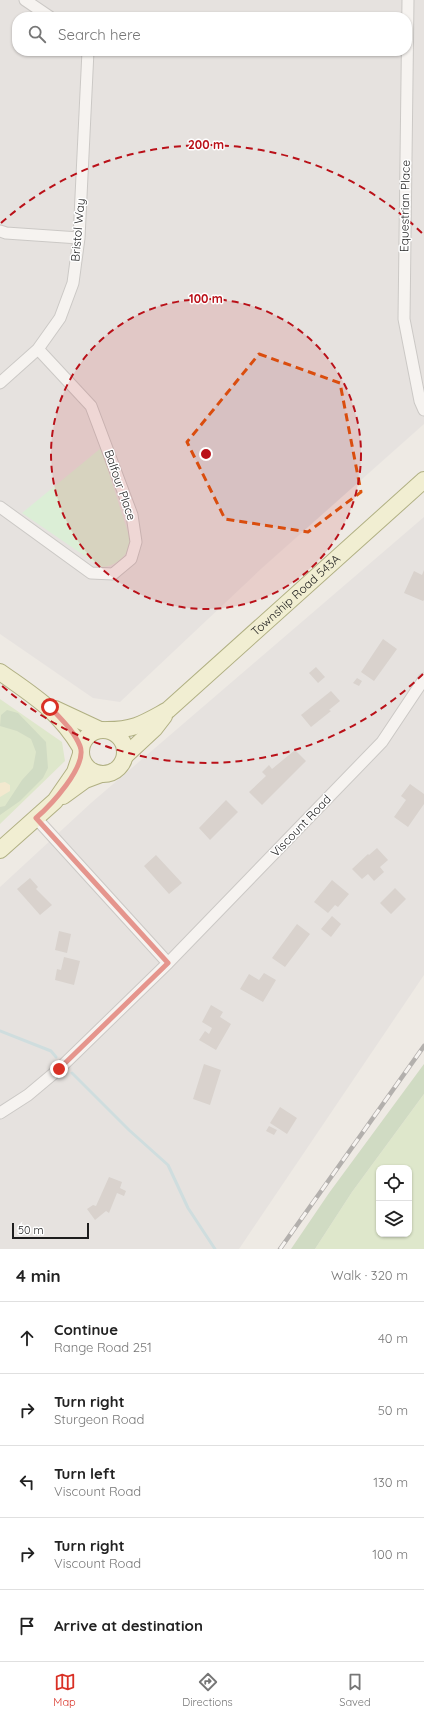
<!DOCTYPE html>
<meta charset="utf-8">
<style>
:root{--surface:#fff;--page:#f2f2f2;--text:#222;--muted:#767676;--line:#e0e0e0;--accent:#d93025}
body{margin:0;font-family:Quicksand,sans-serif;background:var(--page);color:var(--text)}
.controls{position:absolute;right:12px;bottom:12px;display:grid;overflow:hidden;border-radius:8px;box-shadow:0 1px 3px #0004}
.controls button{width:36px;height:36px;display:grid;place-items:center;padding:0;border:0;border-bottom:1px solid var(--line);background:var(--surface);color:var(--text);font:20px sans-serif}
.scale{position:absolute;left:12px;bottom:10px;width:77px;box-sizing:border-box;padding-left:4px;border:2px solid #1d1d1d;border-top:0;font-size:11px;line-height:14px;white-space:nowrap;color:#1d1d1d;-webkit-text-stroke:3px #fff;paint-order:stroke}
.stop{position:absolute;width:12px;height:12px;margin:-9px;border:3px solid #d93025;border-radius:50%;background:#fff}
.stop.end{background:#d93025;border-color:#fff;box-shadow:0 1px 4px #0008}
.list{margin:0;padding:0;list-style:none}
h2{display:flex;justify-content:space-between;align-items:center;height:52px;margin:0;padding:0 16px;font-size:17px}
h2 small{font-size:13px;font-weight:400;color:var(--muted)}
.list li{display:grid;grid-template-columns:26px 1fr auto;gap:12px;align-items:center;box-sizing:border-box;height:72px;padding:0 16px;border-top:1px solid var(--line)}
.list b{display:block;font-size:15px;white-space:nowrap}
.list p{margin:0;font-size:13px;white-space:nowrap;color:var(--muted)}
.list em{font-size:13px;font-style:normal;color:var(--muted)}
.icon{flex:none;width:22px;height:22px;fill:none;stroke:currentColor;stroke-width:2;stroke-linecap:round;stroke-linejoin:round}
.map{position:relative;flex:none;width:424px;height:1249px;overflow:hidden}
.search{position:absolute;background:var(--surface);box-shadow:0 1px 3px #0004;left:12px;right:12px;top:12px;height:44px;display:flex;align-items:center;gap:10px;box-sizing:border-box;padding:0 14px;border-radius:16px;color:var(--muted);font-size:15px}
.sheet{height:412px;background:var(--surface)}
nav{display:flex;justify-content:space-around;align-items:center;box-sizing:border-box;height:56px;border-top:1px solid var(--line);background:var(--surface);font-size:11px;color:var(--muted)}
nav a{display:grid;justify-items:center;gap:2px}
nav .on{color:var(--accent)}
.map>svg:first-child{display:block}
.residential{fill:#dbdada;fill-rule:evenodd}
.grass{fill:#cbe4ae;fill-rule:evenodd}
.forest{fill:#acc99c}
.sand{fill:#f8e8b7}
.park{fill:#c4f4c6}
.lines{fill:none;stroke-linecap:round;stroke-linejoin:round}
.stream{stroke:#a8cfd8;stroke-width:3}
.building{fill:#beb6b1}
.street-casing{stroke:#a1a1a1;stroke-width:13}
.secondary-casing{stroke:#656b0e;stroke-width:18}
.street{stroke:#fff;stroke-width:11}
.secondary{stroke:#f3f4bc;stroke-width:16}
.rail-casing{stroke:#6b6b6b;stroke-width:4.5}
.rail{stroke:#fff;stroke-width:3;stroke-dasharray:9;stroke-linecap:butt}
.route{stroke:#d93025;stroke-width:5}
.marked{fill:none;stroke:#de560d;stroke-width:3;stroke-dasharray:8 5;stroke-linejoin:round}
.ring{fill:none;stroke:#ba1119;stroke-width:2;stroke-dasharray:7 5}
.labels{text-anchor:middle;stroke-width:3;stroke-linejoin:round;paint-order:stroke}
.street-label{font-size:12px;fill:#1d1d1d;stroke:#fff}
.centre{fill:#ba1119;stroke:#fff;stroke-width:2}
.ring-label{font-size:12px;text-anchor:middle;font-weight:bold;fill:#ba1119;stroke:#fff;stroke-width:3;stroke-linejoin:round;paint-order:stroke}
</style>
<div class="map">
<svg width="424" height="1249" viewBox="0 0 424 1249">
<rect width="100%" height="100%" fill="#eeeae4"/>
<path class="residential" d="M0,0H424V424L262,568L120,702L93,698L0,634ZM17,17H407V51H17Z
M424,517V975L239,1249H0V887L91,803Z"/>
<path class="grass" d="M0,699L62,742L65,761L0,824Z
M424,1094V1249H315L352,1192ZM379,1168H409V1234H379Z"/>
<path class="forest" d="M7,710L18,713L46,742L48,768L43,778L20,801L0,815V807L5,806L22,780L33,768L36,752L31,739L17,731L0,726L1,715Z
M424,1064V1094L352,1192L315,1249H291L329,1193Z"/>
<path class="sand" d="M5,782L10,785V791L0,797V783Z"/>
<path class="park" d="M101,448L131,542C128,556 115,567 101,567L22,513Z"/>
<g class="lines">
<path class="stream" d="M0,1031L51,1051L56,1057
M72,1073L129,1130L168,1165L188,1208L215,1249"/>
</g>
<path class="building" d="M424,570V600L423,601L404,593L414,571L422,575Z
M383,639L397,649L374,681L361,672Z
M316,667L325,677L318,683L309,673Z
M357,678L362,681L359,686L353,683Z
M331,691L340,701L329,710L331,711L311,727L301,715Z
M295,750L306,761L262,805L249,792L266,776L262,772L269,765L272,769Z
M410,784L424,794V804L408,827L394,817L406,800L401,796Z
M226,800L238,812L210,840L199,828Z
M377,848L388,860L380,867L384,872L374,881L368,874L362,879L352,869L368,854L369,855Z
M156,855L182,883L169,894L144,866Z
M30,878L38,887L36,889L52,905L40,915L17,889Z
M332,880L349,894L338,907L335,905L328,913L314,902Z
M395,888L406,899L391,914L380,903Z
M332,916L341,924L331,937L321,929Z
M297,924L310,934L285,967L272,958Z
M59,931L71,934L67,953L55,950Z
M64,957L80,961L74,985L55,980L57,969L61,970Z
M264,973L276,980L263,1002L240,989L249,974L259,980Z
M211,1005L223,1012L220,1017L231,1024L216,1050L199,1040L205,1031L209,1034L212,1028L202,1022Z
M204,1064L221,1070L210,1105L193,1099Z
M280,1107L297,1118L287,1134L270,1123Z
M269,1126L277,1130L274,1135L266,1131Z
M109,1177L122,1182L120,1188L126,1191L124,1196L117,1193L109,1213L106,1211L95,1220L87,1209L93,1205L96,1206Z"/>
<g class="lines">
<g class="street-casing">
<path id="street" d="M25,0L50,17
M408,0L404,319L420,401L424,410
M0,231L6,233L79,238
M0,383L38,349L60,318L73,283L79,238L88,51
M0,507L91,573L113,574L131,559L136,542L132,515L91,406L38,349
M36,818L168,963
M0,1113L28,1095L59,1069L168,963L382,742L424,679"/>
</g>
<g class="secondary-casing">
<g id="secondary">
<path d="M0,672C35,697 58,710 81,748"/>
<path d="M55,709L100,730"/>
<path id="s1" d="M107,730C135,730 144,723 168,710L424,480"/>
<circle cx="103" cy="752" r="22"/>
<path d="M125,756L154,729L164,716"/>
<path d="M63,796L85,780L101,774"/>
<path d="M0,850L55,801L75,772L81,754"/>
</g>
</g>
<use href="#street" class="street"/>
<use href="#secondary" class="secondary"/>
<g class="rail-casing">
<path id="rail" d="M280,1249L424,1046"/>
</g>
<use href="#rail" class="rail"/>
</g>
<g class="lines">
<path class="route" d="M50,707C61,719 74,731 80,746C88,766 50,806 36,818L168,963L59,1069"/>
</g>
<path d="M0 0H424V1249H0ZM259,354L340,383L361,492L308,532L225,519L187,442Z" fill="#eeeae4" fill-opacity=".55" fill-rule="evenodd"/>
<path class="marked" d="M259,354L340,383L361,492L308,532L225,519L187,442Z"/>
<circle cx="206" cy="454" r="155" fill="#ba1119" fill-opacity=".12"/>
<g class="ring">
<circle cx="206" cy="454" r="155"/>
<path d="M423 674A309 309 0 0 1 1 685M1 223A309 309 0 0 1 423 234"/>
</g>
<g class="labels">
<g class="street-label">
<text transform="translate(405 206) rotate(-89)" y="4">Equestrian Place</text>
<text transform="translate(78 230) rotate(-85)" y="4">Bristol Way</text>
<text transform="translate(120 485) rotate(71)" y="4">Balfour Place</text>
<text dy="4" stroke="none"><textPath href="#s1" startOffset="237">Township Road 543A</textPath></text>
<text transform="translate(301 826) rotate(-46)" y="4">Viscount Road</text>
</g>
</g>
<circle cx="206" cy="454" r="6" class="centre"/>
<g class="ring-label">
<text x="206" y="149">200 m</text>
<text x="206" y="303">100 m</text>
</g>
</svg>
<div class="controls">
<button><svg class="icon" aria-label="locate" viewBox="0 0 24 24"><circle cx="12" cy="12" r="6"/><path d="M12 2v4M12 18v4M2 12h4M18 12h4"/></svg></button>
<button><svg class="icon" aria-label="layers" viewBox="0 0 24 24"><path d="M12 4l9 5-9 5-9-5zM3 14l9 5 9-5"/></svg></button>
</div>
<div class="scale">50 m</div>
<div class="stop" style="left:50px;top:707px"></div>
<div class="stop end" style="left:59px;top:1069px"></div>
<div class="search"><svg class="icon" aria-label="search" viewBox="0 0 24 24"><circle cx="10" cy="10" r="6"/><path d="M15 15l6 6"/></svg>Search here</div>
</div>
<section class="sheet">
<h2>4 min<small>Walk · 320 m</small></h2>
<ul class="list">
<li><svg class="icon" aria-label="ahead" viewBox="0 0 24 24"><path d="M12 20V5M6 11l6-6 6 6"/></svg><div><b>Continue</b><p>Range Road 251</p></div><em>40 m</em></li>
<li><svg class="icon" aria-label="right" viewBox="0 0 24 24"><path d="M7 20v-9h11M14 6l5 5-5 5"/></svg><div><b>Turn right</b><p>Sturgeon Road</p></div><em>50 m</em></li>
<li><svg class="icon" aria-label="left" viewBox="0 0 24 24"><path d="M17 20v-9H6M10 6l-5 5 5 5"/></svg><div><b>Turn left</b><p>Viscount Road</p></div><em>130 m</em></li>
<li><svg class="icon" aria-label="right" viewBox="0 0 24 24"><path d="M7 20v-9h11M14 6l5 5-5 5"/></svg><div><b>Turn right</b><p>Viscount Road</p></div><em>100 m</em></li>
<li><svg class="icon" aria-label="arrive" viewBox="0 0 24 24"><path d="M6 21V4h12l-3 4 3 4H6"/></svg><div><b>Arrive at destination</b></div></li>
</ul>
</section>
<nav>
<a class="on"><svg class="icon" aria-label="map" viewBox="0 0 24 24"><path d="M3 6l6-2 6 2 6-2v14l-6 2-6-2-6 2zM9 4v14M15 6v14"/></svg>Map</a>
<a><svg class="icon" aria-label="directions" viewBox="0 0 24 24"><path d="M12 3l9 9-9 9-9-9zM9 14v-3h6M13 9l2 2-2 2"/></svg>Directions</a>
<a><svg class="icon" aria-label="saved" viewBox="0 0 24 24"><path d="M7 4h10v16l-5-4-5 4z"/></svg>Saved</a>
</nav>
